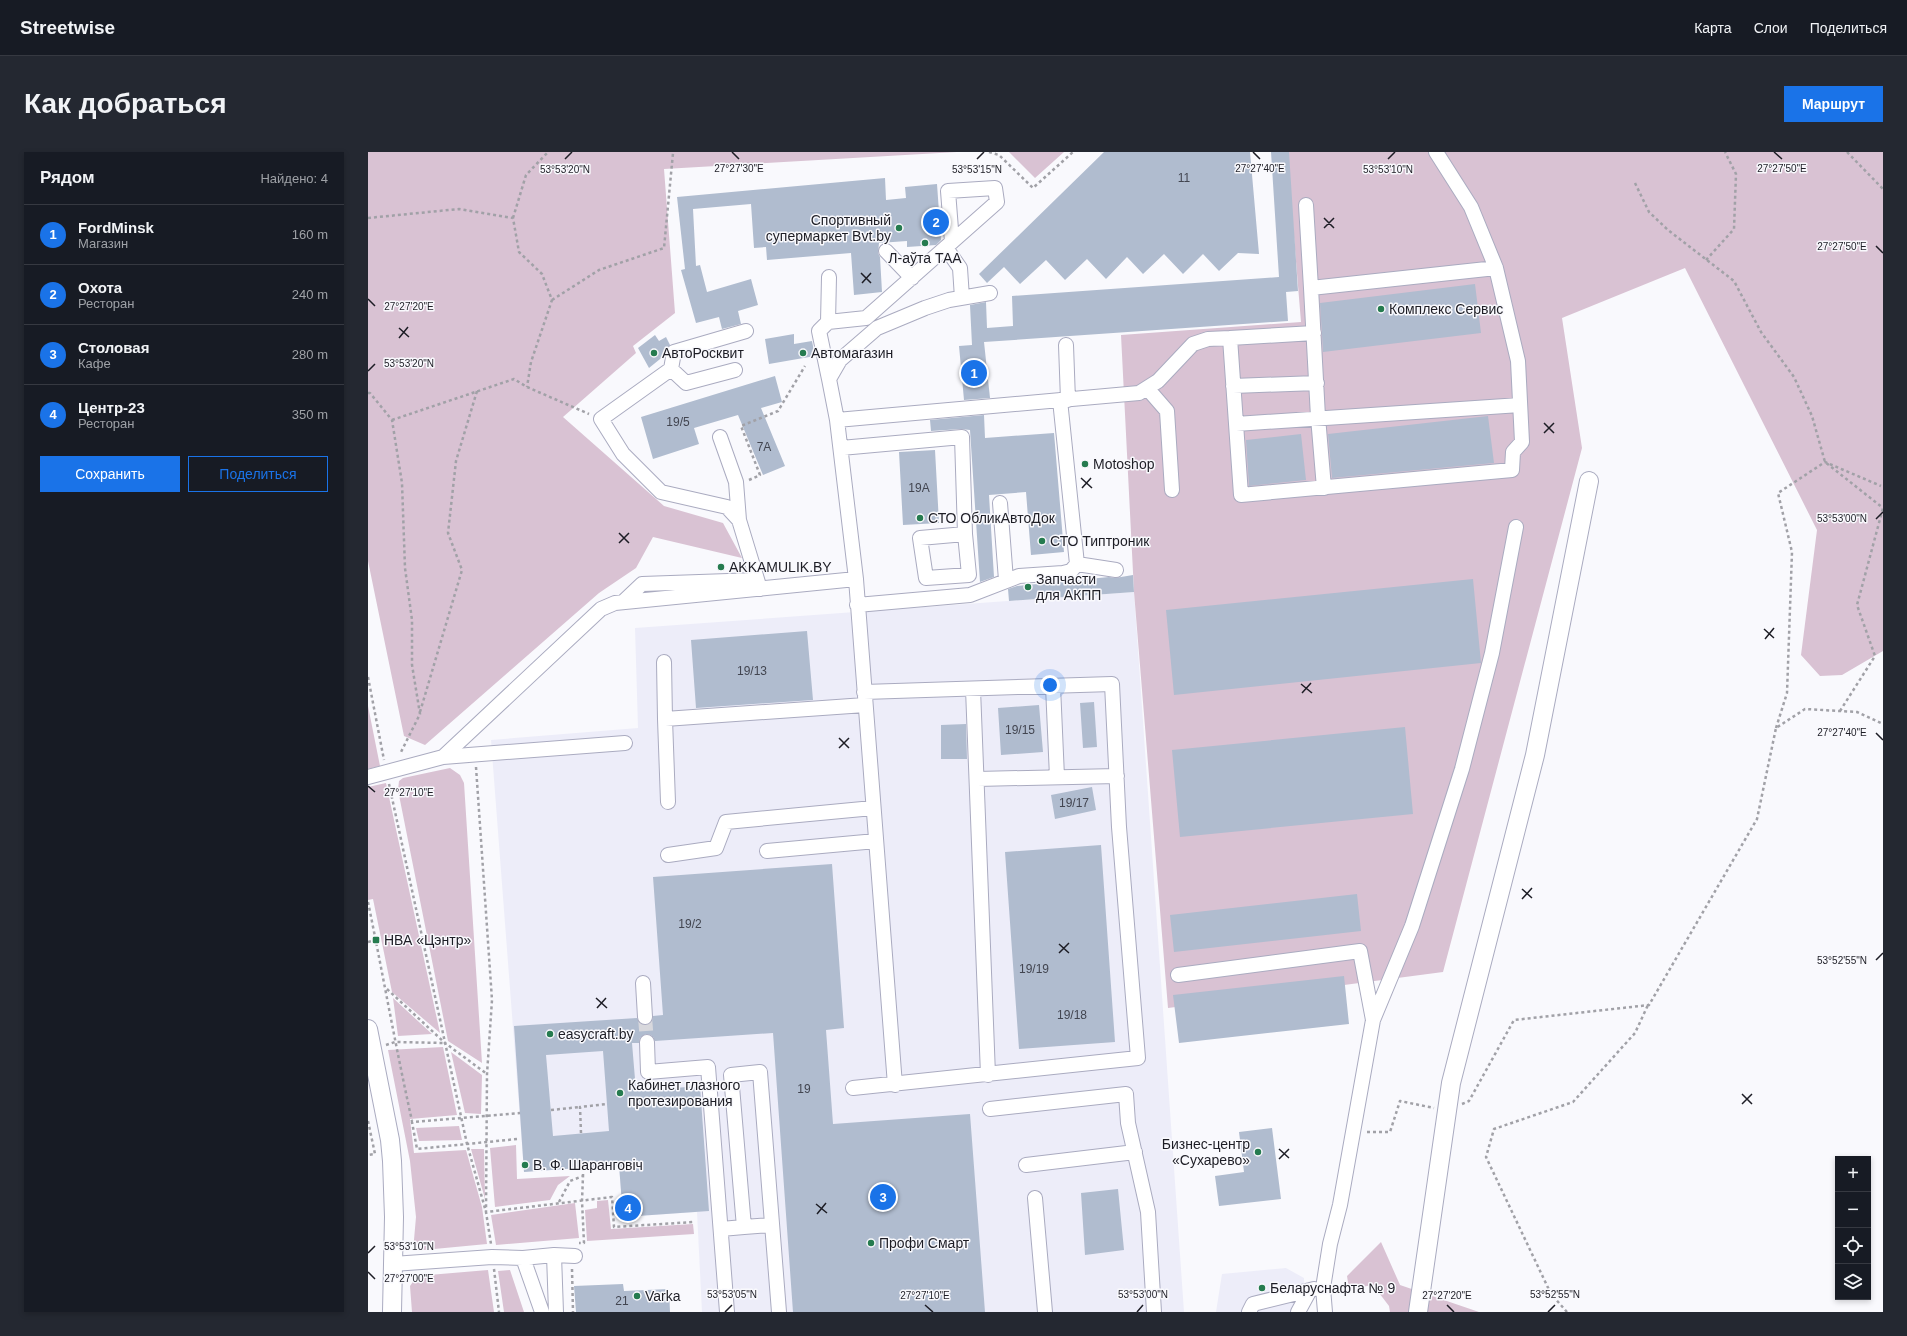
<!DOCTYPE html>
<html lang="ru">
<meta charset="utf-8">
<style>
:root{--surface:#171b24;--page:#242831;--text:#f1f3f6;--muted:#9ea1a6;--line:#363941;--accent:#1a73e8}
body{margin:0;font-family:Helvetica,sans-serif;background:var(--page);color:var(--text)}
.controls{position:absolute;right:12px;bottom:12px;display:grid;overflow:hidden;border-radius:0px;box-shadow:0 2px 6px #0003}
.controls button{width:36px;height:36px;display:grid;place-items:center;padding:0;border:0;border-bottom:1px solid var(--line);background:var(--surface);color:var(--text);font:20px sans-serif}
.you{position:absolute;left:682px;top:533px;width:14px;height:14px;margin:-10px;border:3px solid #fff;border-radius:50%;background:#1a73e8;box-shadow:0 0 0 6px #1a73e833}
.badge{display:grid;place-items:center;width:26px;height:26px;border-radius:50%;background:var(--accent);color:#fff;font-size:13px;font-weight:700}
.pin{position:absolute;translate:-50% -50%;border:2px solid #fff;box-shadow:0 1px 4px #0006}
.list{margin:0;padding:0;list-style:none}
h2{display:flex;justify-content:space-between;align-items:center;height:52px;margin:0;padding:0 16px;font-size:17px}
h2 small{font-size:13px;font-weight:400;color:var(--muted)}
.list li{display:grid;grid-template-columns:26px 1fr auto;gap:12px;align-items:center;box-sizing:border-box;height:60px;padding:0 16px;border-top:1px solid var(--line)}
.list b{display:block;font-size:15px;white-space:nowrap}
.list p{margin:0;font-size:13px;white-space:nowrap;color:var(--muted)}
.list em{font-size:13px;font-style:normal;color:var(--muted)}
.actions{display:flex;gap:8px;padding:12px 16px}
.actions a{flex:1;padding:9px 0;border:1px solid var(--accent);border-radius:0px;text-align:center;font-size:14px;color:var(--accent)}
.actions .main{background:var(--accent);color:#fff}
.icon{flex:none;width:22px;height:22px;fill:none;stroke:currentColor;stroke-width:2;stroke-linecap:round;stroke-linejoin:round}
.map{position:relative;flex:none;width:1515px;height:1160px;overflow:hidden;border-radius:0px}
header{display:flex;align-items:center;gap:24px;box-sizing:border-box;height:56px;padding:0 20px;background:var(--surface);border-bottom:1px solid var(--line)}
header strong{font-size:19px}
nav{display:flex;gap:22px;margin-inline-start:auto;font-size:14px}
.intro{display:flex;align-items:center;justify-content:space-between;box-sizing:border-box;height:96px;padding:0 24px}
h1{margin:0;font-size:28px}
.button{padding:10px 18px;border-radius:0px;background:var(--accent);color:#fff;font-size:14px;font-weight:700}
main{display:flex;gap:24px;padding:0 24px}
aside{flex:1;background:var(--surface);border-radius:0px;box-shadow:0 2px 6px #0003}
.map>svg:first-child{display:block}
.built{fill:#ededf9}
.green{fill:#d9c2d3}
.building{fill:#b0bccf;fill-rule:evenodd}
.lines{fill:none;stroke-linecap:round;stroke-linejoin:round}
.minor-tunnel{stroke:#d8d8dd;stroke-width:14;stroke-dasharray:14 7;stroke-linecap:butt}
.minor-casing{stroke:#aaabc0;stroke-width:16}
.major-casing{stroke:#aaabc0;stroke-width:20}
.path{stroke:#a1a1a7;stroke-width:2.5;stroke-dasharray:3 3;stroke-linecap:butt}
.minor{stroke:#fff;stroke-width:14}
.major{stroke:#fff;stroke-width:18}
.ticks{fill:none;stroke:#1d1d25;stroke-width:1.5}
.poi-dot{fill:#257b4f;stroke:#f9f9fd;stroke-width:1.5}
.labels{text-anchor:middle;stroke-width:3;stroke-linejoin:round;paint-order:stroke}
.number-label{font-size:12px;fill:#424550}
.poi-label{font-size:14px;fill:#1d1d25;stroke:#f9f9fd;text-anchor:start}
.ticks-label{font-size:10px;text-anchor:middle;fill:#1d1d25;stroke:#f9f9fd;stroke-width:3;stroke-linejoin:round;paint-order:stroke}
</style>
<header>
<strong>Streetwise</strong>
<nav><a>Карта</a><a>Слои</a><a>Поделиться</a></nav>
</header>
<div class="intro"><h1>Как добраться</h1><a class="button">Маршрут</a></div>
<main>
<aside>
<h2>Рядом<small>Найдено: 4</small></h2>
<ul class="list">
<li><span class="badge">1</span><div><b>FordMinsk</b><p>Магазин</p></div><em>160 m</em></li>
<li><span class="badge">2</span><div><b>Охота</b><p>Ресторан</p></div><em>240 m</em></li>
<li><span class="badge">3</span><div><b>Столовая</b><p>Кафе</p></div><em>280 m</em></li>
<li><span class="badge">4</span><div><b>Центр-23</b><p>Ресторан</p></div><em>350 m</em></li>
</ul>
<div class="actions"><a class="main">Сохранить</a><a>Поделиться</a></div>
</aside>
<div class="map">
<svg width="1515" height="1160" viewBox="0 0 1515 1160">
<rect width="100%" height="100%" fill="#f9f9fd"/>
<path class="built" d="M766,440L816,1160H334L329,1060L255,1065L251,1013L156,1020L123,588L270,576L267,476Z
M918,1116L936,1126L937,1160H848L854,1122Z"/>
<path class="green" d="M0,0H589L296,17L307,161L265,194L268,201L195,265L296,354L355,371L374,406L285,385L268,416L231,441L57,593L36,584L0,409Z
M641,0H696L667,26Z
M919,0H1515V499L1474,523L1452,524L1433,503L1449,378L1317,116L1194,166L1214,296L1075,820L800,856L766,440L753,183L933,170Z
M0,554L12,614L0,617Z
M82,616L92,623L96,631L114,911L80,889L30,638L31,629L35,626Z
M18,631L72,881L24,840L5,747L0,748V635Z
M25,846L64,882L30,884Z
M75,895L89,963L42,967L46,1001L98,998L114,1055L119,1092L45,1099L48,1065L42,1009L20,898Z
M83,900L114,923L113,962L97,961Z
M91,974L94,988L51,989L48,976Z
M148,993L149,1027L202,1024L190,1033L182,1048L127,1055L122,996Z
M103,997H116L117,1047Z
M240,1048L243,1077L325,1072L326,1082L219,1089L217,1058L229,1056V1049Z
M207,1051L211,1086L128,1093L123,1063Z
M1013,1090L1032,1133L1111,1160H1022L1021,1154L1005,1133L981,1137L979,1124Z
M120,1118L126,1160H44L42,1134L49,1124Z
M142,1118L156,1160H136L130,1119Z"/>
<path class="building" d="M736,0H882L891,102L870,101L851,119L835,102L815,122L796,102L775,122L759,105L738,127L719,107L697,128L678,108L652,132L636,115L619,131L611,122Z
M903,0H921L930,139L918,140L920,169L616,190L622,246L596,248L591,194L604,193L602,153L618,150L619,176L645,174L644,144L911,125Z
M517,26L518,48L538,46L537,35L569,32L573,88L568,93L539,95V89L511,91L510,101L512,105L514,140L486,143L483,101L399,108L398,95L386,96L383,52L325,57L328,114L332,113L339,140L383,127L390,153L370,159L373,172L354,177L351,165L328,171L313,118L317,117L309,45Z
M1107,132L1113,181L955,200L952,151Z
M426,182V192L444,189L447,204L401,212L397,187Z
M287,183L291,189L298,185L302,193L297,203L281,216L270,196Z
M407,224L414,250L393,256L417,314L395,323L370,263L326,276L331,292L285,307L273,265Z
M616,263L617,286L686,281L696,400L663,403L658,340L621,343L626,425L612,430L602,278L593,277L563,279L562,268Z
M1120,264L1126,311L964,326L960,282Z
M933,282L938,328L881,334L878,288Z
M567,298L571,371L535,373L531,300Z
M765,423L766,440L641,449L640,437L649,434L741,425L747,426Z
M1105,427L1113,511L806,543L798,458Z
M439,479L445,548L328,556L323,488Z
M726,550L729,595L715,596L712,551Z
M671,553L675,600L633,603L630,556Z
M598,572L599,607H573V573Z
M1037,575L1045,662L812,685L804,598Z
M724,635L728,658L687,667L683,643Z
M733,693L747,890L651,897L637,700Z
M464,712L476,876L458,878L465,972L602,962L617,1160H425L405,881L287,889L283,883L278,882L272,886L271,891H264L268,939L332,934L341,1059L255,1065L251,1013L156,1020L146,874L269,866L273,872L278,873L284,869L285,864L295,863L285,725ZM235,899L241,979L185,984L178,903Z
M989,742L993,779L806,800L802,763Z
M976,824L981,872L811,891L805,843Z
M904,976L913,1047L851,1054L847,1024L876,1020L871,980Z
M750,1037L756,1098L717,1103L713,1041Z
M255,1132L256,1139L301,1137L302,1160H208L206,1134Z"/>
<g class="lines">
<path class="minor-tunnel" d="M277,865L279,890"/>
<g class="minor-casing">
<path id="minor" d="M938,53L943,136
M578,96L592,116L594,146
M518,99L544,126
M461,125L460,170L451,179L461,227
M460,170L498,166L629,50L627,36L580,39L584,90
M862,186L946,181
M698,193L700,248
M303,217L318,231L367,218
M865,234L949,231
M779,236L799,259L804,338
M469,268L771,241L790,229L825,192L840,187L862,186L873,343L1144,318L1145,300L1154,290L1150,209L1128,116L1103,55L1068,0
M868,272L1152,253
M352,285L368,330L371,368L392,437
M473,296L594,285L597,382L552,386L558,426L601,423L597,382
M956,336L950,265L943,136L1128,116
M632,351L638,428
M371,368L359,355L293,340L255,302L233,267L303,217L306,200L378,179
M709,412L748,418
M255,450L274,432L389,428
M489,453L602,443L651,424L695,421L703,419L709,412L692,248
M296,510L297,567L497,553
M685,534L689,625
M605,537L620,923
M297,567L300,650
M75,605L257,591
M0,625L75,605L233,457L247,451L488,427
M609,627L749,624
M399,699L508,689
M300,703L348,696L358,670L505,656
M810,823L992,799L1005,868
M275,831L277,865
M279,890L280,920L340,915L359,1160
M527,933L488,427L469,268L461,227L472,208L509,176L557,156L581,148L622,141
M485,936L770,906L751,675L744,532L496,540
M622,957L758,942L760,971L780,1060L786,1160
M658,1013L767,1000
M667,1046L677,1160
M376,1075L404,1073
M353,1077L376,1075L363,923L392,920L411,1160
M186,1103L207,1104
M155,1106L174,1160
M25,1112L124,1105L155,1106L186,1103L188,1160
M881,1160L885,1152L942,1138
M930,1160L942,1138L946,1137
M957,1160L955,1136L962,1092L972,1053L1005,868L1044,774L1094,617L1124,501L1148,375"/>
</g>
<g class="major-casing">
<path id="major" d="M0,877L22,988L24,1009L26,1065L24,1160
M1050,1160L1083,931L1167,603L1221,329"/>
</g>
<path class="path" d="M621,0L631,3L665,36L705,0
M1479,0L1515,37
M1267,31L1281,60L1300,78L1366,129L1393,180L1426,225L1444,264L1457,310L1515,356
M0,66L91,57L145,66L151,100L174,122L184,148L163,210L159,235
M145,66L158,23L180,0
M1338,108L1366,77L1368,22L1357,0
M184,148L231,118L296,96L305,1L304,0
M0,241H2L24,268L34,331L37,416L44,468V513L52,562L32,602
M24,268L146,227L159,235L221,262
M381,328L392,323L373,274L410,259L437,214
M0,525L16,608
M1472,559L1507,504L1489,453L1515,356
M52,560L94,418L80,381L88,309L109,239
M1408,576L1419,541L1424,400L1410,341L1457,310L1513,334
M108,615L124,848L119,922L118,1060L244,1045L246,1075L326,1070
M21,632L99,992L118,1060L123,1092
M0,750C15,823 28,897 44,969
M0,790L8,788
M19,837L77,891L119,922
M18,893L27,890L76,891
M1094,952L1101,949L1146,868L1281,853L1389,667L1408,576L1437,557L1489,560L1515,572
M183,958L212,955
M0,969L7,1002L0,1003
M999,980H1022L1032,949L1066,956
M213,981L212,955L239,952
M149,987L49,997L44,970L152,961
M215,1016V1024
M191,1050L202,1029L215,1024L214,1049L216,1091H211
M126,1117L131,1160
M204,1117L205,1160
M1199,1160L1183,1142L1118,1005L1126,977L1205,950L1267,881L1280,853"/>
<use href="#minor" class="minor"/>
<use href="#major" class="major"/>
</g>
<path class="ticks" d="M364,0L371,7M885,0L892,7M1406,0L1414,7M197,7L204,0M609,7L616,0M1020,7L1027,0M956,66L966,76M956,76L966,66M1508,94L1515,101M493,121L503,131M494,131L503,121M0,147L7,154M31,176L41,185M31,186L40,175M0,219L7,212M1176,271L1186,281M1176,281L1186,271M713,326L724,336M714,336L723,326M1508,367L1515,360M251,381L261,391M251,391L261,381M1396,477L1406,486M1397,487L1406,476M933,532L944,541M934,541L943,531M1508,581L1515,588M471,586L481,596M471,596L481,586M0,634L7,640M1154,737L1164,746M1154,747L1164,736M691,792L701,801M691,801L701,791M1508,808L1515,801M228,846L239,856M229,856L238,846M1374,942L1384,952M1374,952L1384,942M911,997L921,1006M911,1007L921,997M448,1052L459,1061M449,1062L458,1051M0,1101L7,1094M0,1120L7,1127M557,1153L565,1160M1079,1153L1086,1160M357,1160L364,1153M769,1160L775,1153M1180,1160L1187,1153"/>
<g class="poi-dot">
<circle cx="531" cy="76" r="4"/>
<circle cx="557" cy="91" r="4"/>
<circle cx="1013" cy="157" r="4"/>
<circle cx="286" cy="201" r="4"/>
<circle cx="435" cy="201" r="4"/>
<circle cx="717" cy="312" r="4"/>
<circle cx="552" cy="366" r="4"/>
<circle cx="674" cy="389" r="4"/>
<circle cx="353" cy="415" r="4"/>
<circle cx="660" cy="435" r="4"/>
<rect x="4" y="784" width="8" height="8" rx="2"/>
<circle cx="182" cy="882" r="4"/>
<circle cx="252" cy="941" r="4"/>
<circle cx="890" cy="1000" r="4"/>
<circle cx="157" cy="1013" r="4"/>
<circle cx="503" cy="1091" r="4"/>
<circle cx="894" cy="1136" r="4"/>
<circle cx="269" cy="1144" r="4"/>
</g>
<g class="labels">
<g class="number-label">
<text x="816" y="30">11</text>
<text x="310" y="274">19/5</text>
<text x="396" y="299">7А</text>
<text x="551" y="340">19А</text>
<text x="384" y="523">19/13</text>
<text x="652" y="582">19/15</text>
<text x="706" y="655">19/17</text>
<text x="322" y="776">19/2</text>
<text x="666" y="821">19/19</text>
<text x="704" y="867">19/18</text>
<text x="436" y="941">19</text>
<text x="254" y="1153">21</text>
</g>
<g class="poi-label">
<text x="523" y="73" text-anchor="end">Спортивный<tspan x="523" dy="16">супермаркет Bvt.by</tspan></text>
<text x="557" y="111" text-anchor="middle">Л-аўта ТАА</text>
<text x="1021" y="162">Комплекс Сервис</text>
<text x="294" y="206">АвтоРосквит</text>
<text x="443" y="206">Автомагазин</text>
<text x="725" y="317">Motoshop</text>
<text x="560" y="371">СТО ОбликАвтоДок</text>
<text x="682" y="394">СТО Типтроник</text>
<text x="361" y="420">AKKAMULIK.BY</text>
<text x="668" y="432">Запчасти<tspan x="668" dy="16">для АКПП</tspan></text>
<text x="16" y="793">НВА «Цэнтр»</text>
<text x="190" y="887">easycraft.by</text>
<text x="260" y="938">Кабинет глазного<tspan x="260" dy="16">протезирования</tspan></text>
<text x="882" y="997" text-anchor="end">Бизнес-центр<tspan x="882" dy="16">«Сухарево»</tspan></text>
<text x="165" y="1018">В. Ф. Шаранговіч</text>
<text x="511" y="1096">Профи Смарт</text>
<text x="902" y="1141">Беларуснафта № 9</text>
<text x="277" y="1149">Varka</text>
</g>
</g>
<g class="ticks-label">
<text x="371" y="20">27°27'30"E</text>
<text x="892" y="20">27°27'40"E</text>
<text x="1414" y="20">27°27'50"E</text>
<text x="197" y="21">53°53'20"N</text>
<text x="609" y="21">53°53'15"N</text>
<text x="1020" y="21">53°53'10"N</text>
<text x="1474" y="98">27°27'50"E</text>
<text x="41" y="158">27°27'20"E</text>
<text x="41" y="215">53°53'20"N</text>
<text x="1474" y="370">53°53'00"N</text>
<text x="1474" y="584">27°27'40"E</text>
<text x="41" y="644">27°27'10"E</text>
<text x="1474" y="812">53°52'55"N</text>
<text x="41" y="1098">53°53'10"N</text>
<text x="41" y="1130">27°27'00"E</text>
<text x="364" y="1146">53°53'05"N</text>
<text x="775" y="1146">53°53'00"N</text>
<text x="1187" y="1146">53°52'55"N</text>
<text x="557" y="1147">27°27'10"E</text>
<text x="1079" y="1147">27°27'20"E</text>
</g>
</svg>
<div class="controls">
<button>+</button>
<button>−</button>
<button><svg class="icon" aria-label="locate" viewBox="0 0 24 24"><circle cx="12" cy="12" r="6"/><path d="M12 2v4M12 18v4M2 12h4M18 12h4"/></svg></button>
<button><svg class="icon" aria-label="layers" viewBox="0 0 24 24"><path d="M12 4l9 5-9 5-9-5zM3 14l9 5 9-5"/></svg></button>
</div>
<div class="you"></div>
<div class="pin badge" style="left:606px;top:221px">1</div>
<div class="pin badge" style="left:568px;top:70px">2</div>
<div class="pin badge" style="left:515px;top:1045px">3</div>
<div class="pin badge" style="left:260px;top:1056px">4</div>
</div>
</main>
